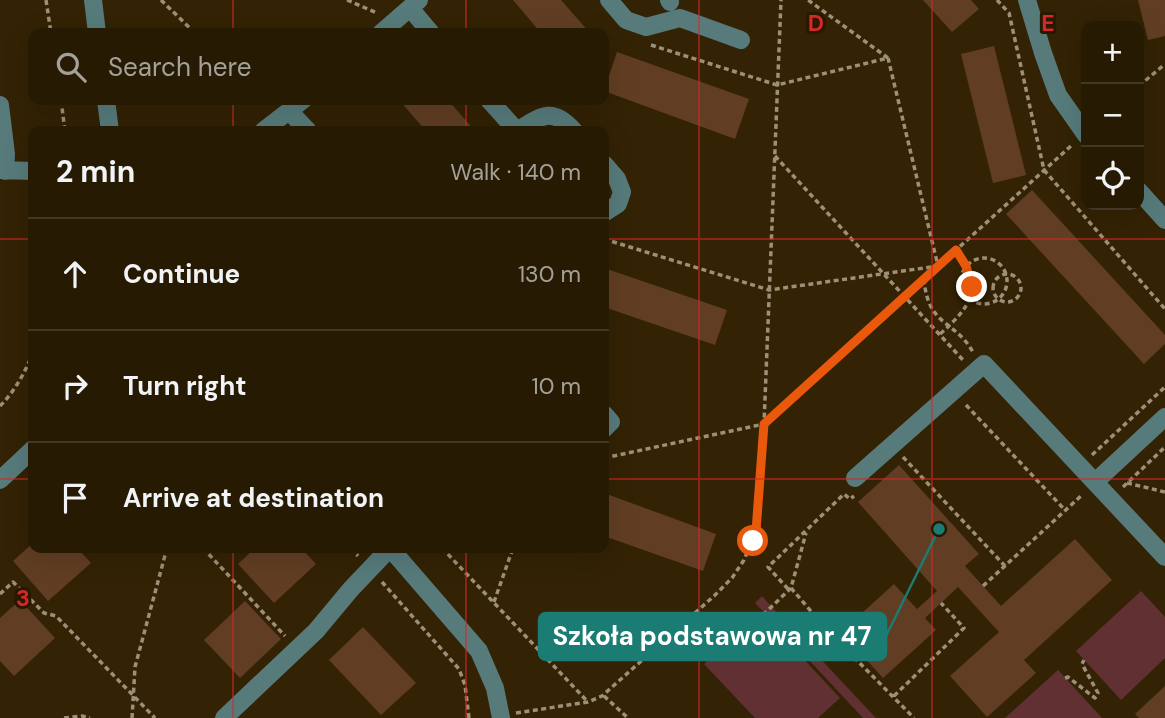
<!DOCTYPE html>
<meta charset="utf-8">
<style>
:root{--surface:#261a03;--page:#2e230d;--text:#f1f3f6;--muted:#a4a19a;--line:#423825}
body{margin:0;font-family:"DM Sans",sans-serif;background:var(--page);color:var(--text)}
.controls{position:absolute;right:21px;top:21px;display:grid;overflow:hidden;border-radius:14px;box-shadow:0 7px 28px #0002}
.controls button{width:63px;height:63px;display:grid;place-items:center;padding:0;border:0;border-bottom:2px solid var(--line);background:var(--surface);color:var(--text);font:35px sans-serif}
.stop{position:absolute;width:21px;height:21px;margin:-16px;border:5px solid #ea580c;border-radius:50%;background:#fff}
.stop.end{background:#ea580c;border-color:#fff;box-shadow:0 2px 7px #0008}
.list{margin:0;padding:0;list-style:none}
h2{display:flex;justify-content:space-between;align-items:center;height:91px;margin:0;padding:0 28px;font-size:30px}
h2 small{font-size:23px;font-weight:400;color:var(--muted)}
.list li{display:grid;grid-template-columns:46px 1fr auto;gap:21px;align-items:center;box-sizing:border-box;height:112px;padding:0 28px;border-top:2px solid var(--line)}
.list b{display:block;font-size:26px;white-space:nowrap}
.list em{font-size:23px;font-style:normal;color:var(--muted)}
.icon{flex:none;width:38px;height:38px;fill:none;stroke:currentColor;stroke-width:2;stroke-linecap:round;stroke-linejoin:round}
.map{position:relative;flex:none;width:1165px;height:718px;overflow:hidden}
.search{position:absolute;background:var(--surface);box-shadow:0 7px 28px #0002;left:28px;top:28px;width:581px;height:77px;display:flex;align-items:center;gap:18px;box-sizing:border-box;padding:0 24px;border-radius:14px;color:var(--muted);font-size:26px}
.panel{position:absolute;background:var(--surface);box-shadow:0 7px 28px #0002;left:28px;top:126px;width:581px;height:427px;border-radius:14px}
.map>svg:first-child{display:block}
.green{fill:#613033}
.building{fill:#613e23}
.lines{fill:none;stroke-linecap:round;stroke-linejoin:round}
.path{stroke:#9e8f78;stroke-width:3.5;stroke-dasharray:5 3.5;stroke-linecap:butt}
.minor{stroke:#577b7b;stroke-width:18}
.route{stroke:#ea580c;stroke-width:9}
.grid{fill:none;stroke:#d62828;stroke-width:2;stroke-opacity:0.55}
.grid-label{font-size:23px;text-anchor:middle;font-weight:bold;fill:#d62828;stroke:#291800;stroke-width:6;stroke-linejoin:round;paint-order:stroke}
.leader{fill:none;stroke:#1b7c74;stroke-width:2.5}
.callout-dot{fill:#1b7c74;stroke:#291800;stroke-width:2.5}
.callout{fill:#1b7c74;stroke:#1b7c74;stroke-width:2.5}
.callout-label{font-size:26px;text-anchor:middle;font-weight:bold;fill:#fff}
</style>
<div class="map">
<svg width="1165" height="718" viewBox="0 0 1165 718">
<rect width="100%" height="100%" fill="#332204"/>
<path class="green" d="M1141,591L1165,617V658L1121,700L1076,651Z
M762,596L771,606L876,718H863L765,613L755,603Z
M760,612L840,698L818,718H755L704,664Z
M1058,670L1102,718H1005Z"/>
<path class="building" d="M513,0H561L590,33H541Z
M923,0H971L979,9L952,32Z
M1138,0H1165V36L1148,40Z
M994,46L1026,175L993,183L961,54Z
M617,52L749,99L735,139L604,91Z
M399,100H448L475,131H426Z
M1032,190L1165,335V344L1144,364L1006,214Z
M604,268L727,310L715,345L604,307Z
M899,465L979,554L965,566L1001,606L1075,539L1112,580L1024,660L1036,673L987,717L950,676L999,632L958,587L925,618L936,630L883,678L841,632L894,584L917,609L937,591L858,502Z
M604,493L716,534L703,571L604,536Z
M33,543V548H77L91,563L48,601L13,561Z
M255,548H301L316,564L274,603L238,564Z
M20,600L55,638L14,676L0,661V618Z
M245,601L281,639L240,678L204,640Z
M363,627L416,683L381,715L329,660Z
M1165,686V718H1139L1135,714Z"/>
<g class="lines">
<path class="path" d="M46,0L51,33
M161,0L195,33
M347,0L377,13
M997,0L1009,13L1044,170L1165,309
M651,45L777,85L888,58L808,0
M1139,86L1165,64
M61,100L65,131
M775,156L963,360
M604,239L769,290L938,266L888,58
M961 281a23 23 0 1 1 46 0a23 23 0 1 1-46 0Z
M993 288a14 14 0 1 1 28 0a14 14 0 1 1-28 0Z
M924,279C928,327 953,318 973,352
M940,334C972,306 984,287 956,250
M966,405L1065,510
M0,406C15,391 26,371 33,352
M1092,455L1165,387
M903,457L1005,566
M604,458L764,424L781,0
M1127,483L1165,492
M1123,487L1165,447
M203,548L285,636
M351,548L358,556
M442,548L588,702
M382,582L459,669L465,685L469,718
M983,586L1082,495
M791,588L828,631L914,718
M788,589L768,567L844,494L850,499L854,496
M0,594L13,582L44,613L56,616L155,718
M494,602L513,548
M763,615L791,588L806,533
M1065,678L1068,677L1095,698L1098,693L1082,664L1084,660
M604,696L628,718
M894,696L964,628L941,603
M516,713L588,702L602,696L714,596L732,578L744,560L756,531L764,424L1072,145
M64,718L82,716L90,718
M132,718L135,667L167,548"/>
<path class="minor" d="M93,0L97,33
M609,0L626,20L646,27L680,18L741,40
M669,0L670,2
M1027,0L1043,53L1058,95L1086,135
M410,8L431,33
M381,33L419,0
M106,100L110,131
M489,100L517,131
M0,105L6,154L5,171
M290,112L308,131
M263,131L303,100
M517,131C541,116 552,106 574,131
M604,164L617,179L622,192L618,204L604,213
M0,170L33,171
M1139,191L1165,220
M604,414L611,422L604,429
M855,478L984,364L1165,557
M0,480L33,449
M1095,482L1165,417
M390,548L479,651L495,688L501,718
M224,718L316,631L351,589L390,548"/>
</g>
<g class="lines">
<path class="route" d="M753,541L756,531L764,424L956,250L966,266L972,287"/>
</g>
<path class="grid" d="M233,0V33M466,0V33M699,0V718M932,0V718M233,100V131M466,100V131M0,239H33M604,239H1165M0,479H33M604,479H1165M233,548V718M466,548V718"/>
<g class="grid-label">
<text x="816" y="31">D</text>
<text x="1048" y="31">E</text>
<text x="23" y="606">3</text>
</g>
<path class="leader" d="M939 529L886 636"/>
<circle class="callout-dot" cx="939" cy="529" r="7"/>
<rect class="callout" x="539" y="613" width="347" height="47" rx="7"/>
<g class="callout-label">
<text x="712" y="645">Szkoła podstawowa nr 47</text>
</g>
</svg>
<div class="controls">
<button>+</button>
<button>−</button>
<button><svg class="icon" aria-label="locate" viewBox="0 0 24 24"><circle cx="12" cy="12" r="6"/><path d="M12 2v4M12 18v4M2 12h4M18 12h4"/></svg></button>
</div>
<div class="stop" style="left:753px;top:541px"></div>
<div class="stop end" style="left:972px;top:287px"></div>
<div class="search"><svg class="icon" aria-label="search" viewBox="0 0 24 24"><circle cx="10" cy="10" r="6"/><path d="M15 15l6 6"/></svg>Search here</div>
<section class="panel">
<h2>2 min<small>Walk · 140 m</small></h2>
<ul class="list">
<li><svg class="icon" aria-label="ahead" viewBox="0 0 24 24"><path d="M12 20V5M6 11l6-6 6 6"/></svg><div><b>Continue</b></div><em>130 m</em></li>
<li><svg class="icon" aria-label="right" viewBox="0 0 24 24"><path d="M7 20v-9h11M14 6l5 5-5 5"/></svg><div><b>Turn right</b></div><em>10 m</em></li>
<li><svg class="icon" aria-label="arrive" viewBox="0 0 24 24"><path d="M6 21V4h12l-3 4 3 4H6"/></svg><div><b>Arrive at destination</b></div></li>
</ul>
</section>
</div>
